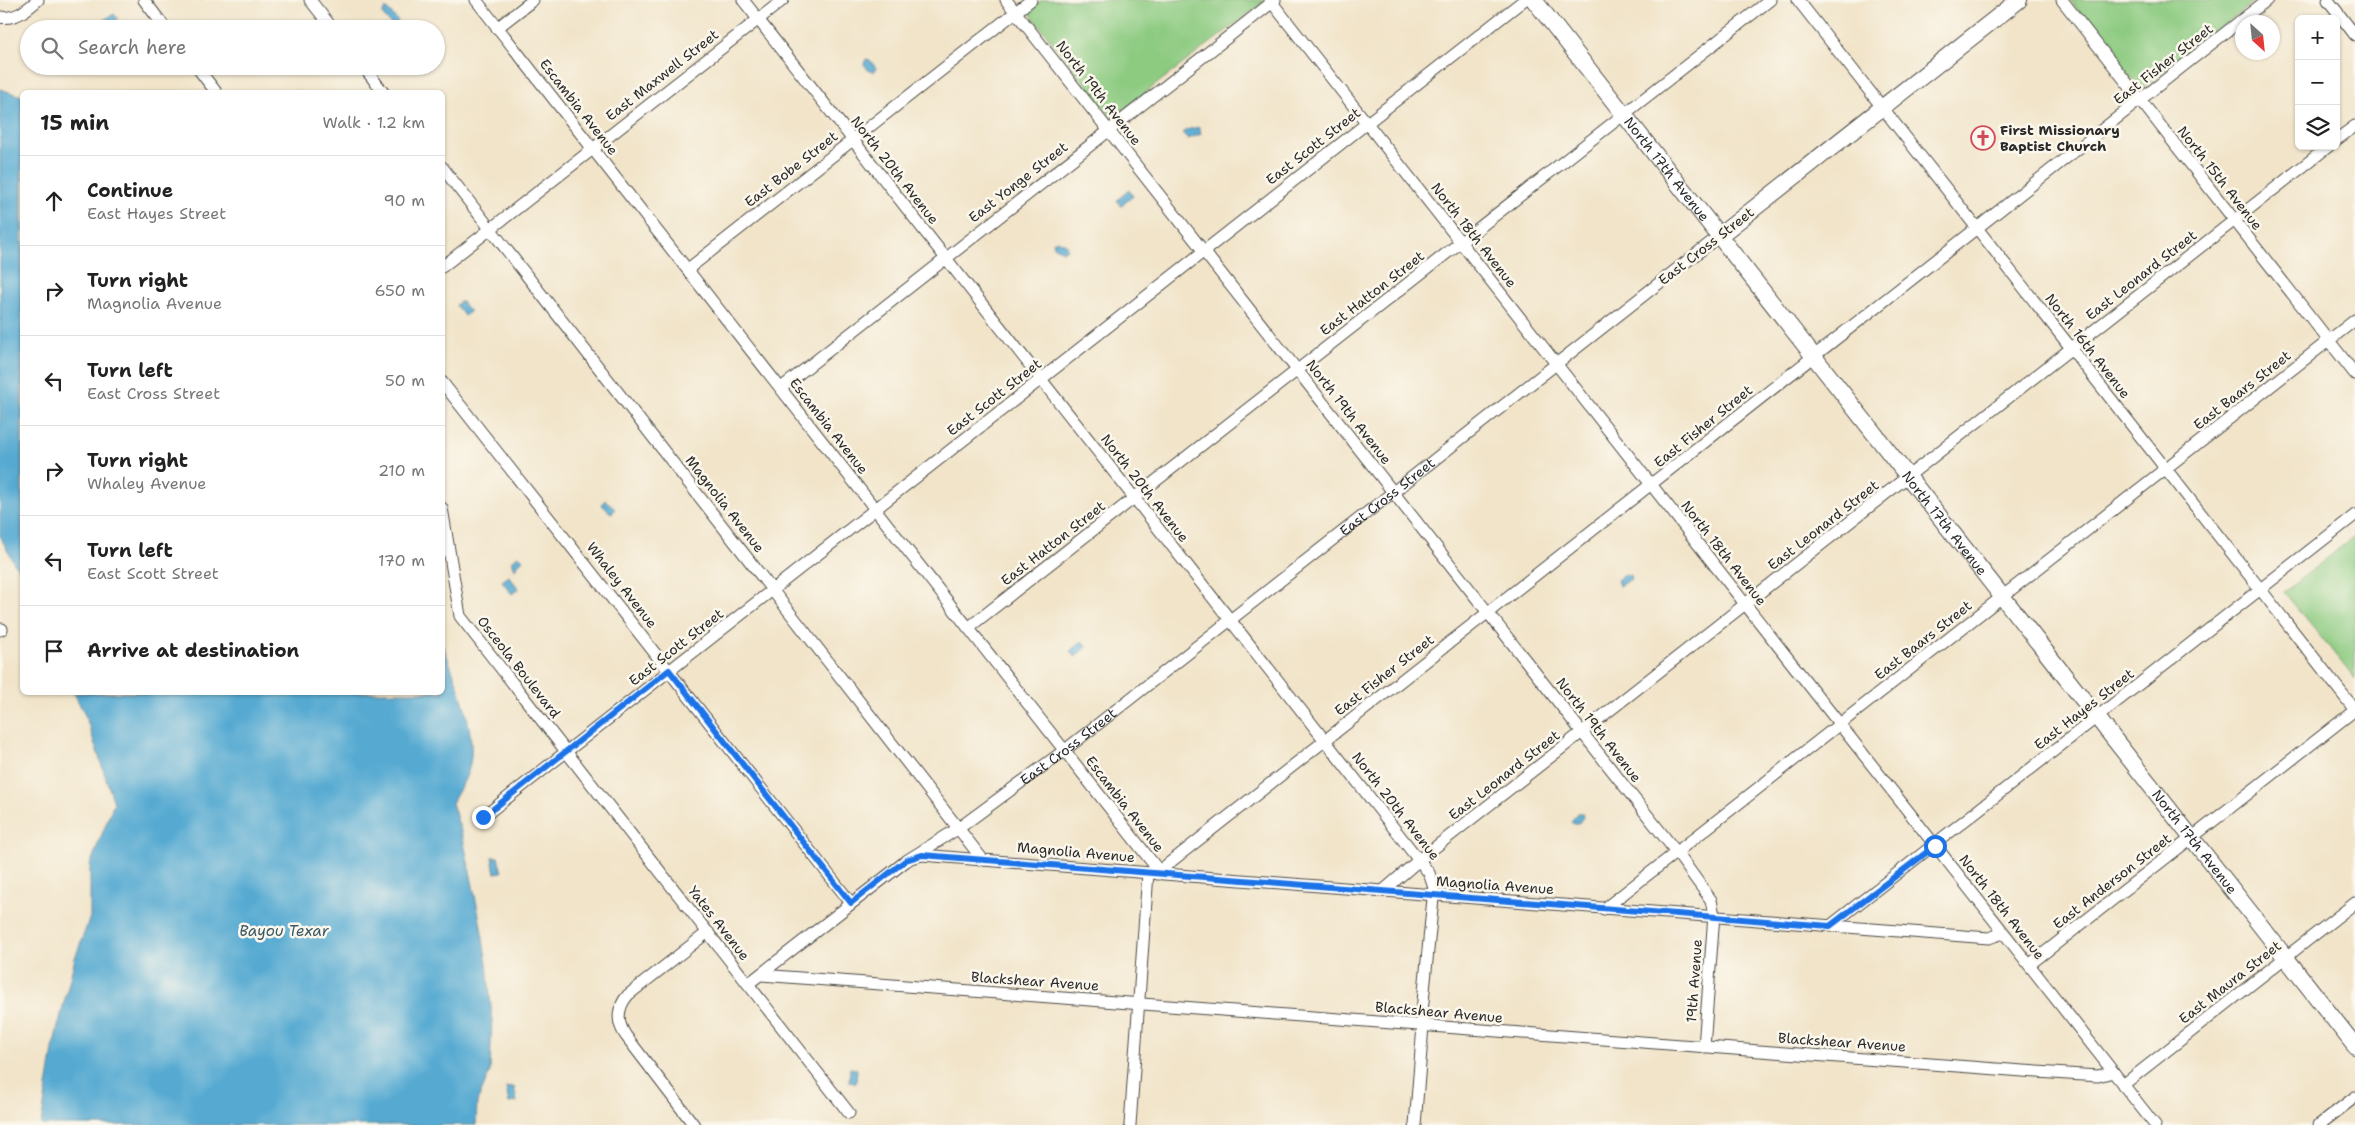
<!DOCTYPE html>
<meta charset="utf-8">
<style>
:root{--surface:#fff;--page:#f2f2f2;--text:#222;--muted:#767676;--line:#e0e0e0}
body{margin:0;font-family:"Shantell Sans",sans-serif;background:var(--page);color:var(--text)}
.controls{position:absolute;right:15px;top:15px;display:grid;overflow:hidden;border-radius:8px;box-shadow:0 1px 4px #0004}
.controls button{width:45px;height:45px;display:grid;place-items:center;padding:0;border:0;border-bottom:1px solid var(--line);background:var(--surface);color:var(--text);font:25px sans-serif}
.compass{position:absolute;left:2235px;top:15px;width:45px;height:45px;border-radius:50%;background:var(--surface);box-shadow:0 1px 4px #0004;rotate:153deg}
.stop{position:absolute;width:15px;height:15px;margin:-11px;border:4px solid #1a73e8;border-radius:50%;background:#fff}
.stop.end{background:#1a73e8;border-color:#fff;box-shadow:0 1px 5px #0008}
.list{margin:0;padding:0;list-style:none}
h2{display:flex;justify-content:space-between;align-items:center;height:65px;margin:0;padding:0 20px;font-size:21px}
h2 small{font-size:16px;font-weight:400;color:var(--muted)}
.list li{display:grid;grid-template-columns:32px 1fr auto;gap:15px;align-items:center;box-sizing:border-box;height:90px;padding:0 20px;border-top:1px solid var(--line)}
.list b{display:block;font-size:19px;white-space:nowrap}
.list p{margin:0;font-size:16px;white-space:nowrap;color:var(--muted)}
.list em{font-size:16px;font-style:normal;color:var(--muted)}
.icon{flex:none;width:28px;height:28px;fill:none;stroke:currentColor;stroke-width:2;stroke-linecap:round;stroke-linejoin:round}
.map{position:relative;flex:none;width:2355px;height:1125px;overflow:hidden}
.search{position:absolute;background:var(--surface);box-shadow:0 1px 4px #0004;left:20px;top:20px;width:425px;height:55px;display:flex;align-items:center;gap:12px;box-sizing:border-box;padding:0 18px;border-radius:28px;color:var(--muted);font-size:19px}
.panel{position:absolute;background:var(--surface);box-shadow:0 1px 4px #0004;left:20px;top:90px;width:425px;height:605px;border-radius:8px}
.map>svg:first-child{display:block}
.green{fill:#8dcb81;stroke:#5c7b56}
.water{fill:#56aad2;stroke:#406a7e}
.lines{fill:none;stroke-linecap:round;stroke-linejoin:round}
.street-casing{stroke:#494743;stroke-width:13}
.secondary-casing{stroke:#494743;stroke-width:18}
.street{stroke:#fff;stroke-width:11}
.secondary{stroke:#fff;stroke-width:16}
.route{stroke:#1a73e8;stroke-width:6}
.labels{text-anchor:middle;stroke-width:5;stroke-linejoin:round;paint-order:stroke}
.street-label{font-size:14px;fill:#2b2b2b;stroke:#fbf7ec}
.poi-label{font-size:14px;font-weight:bold;fill:#2b2b2b;stroke:#fbf7ec;text-anchor:start}
.water-label{font-size:15px;font-style:italic;fill:#3a5765;stroke:#fbf7ec}
</style>
<div class="map">
<svg width="2355" height="1125" viewBox="0 0 2355 1125">
<rect width="100%" height="100%" fill="#fbf7ec"/>
<filter id="ink" filterUnits="userSpaceOnUse"><feTurbulence type="fractalNoise" baseFrequency=".02" numOctaves="2"/><feDisplacementMap in="SourceGraphic" scale="10" xChannelSelector="R" yChannelSelector="G"/><feConvolveMatrix kernelMatrix="1 2 1 2 8 2 1 2 1" color-interpolation-filters="sRGB"/></filter>
<filter id="wash" filterUnits="userSpaceOnUse"><feTurbulence type="fractalNoise" baseFrequency=".0096" numOctaves="4" result="noise"/><feDisplacementMap in="SourceGraphic" scale="20" xChannelSelector="R" yChannelSelector="G"/><feGaussianBlur stdDeviation="1.12" result="paint"/><feColorMatrix in="noise" values="0 0 0 0 0 0 0 0 0 0 0 0 0 0 0 0 0 1.4 0 .05"/><feComposite in="paint" operator="in"/></filter>
<g filter="url(#wash)">
<rect width="100%" height="100%" fill="#f1e4c9"/>
<path class="green" d="M1042,0H1264L1265,1L1112,118L1028,11Z
M2070,0H2256L2141,90Z
M2355,536V679L2284,592Z"/>
<path class="water" d="M386,8L398,21L393,27L382,14Z
M114,14L118,19L106,29L100,22Z
M866,59L870,60L876,68L874,72L869,71L864,64Z
M0,89L22,96V571L15,565L0,536Z
M1199,127L1201,134L1188,139L1182,133L1186,130Z
M1129,190L1133,196L1121,206L1117,200Z
M1057,240L1066,244L1067,249L1064,251L1054,247L1053,242Z
M461,301L470,312L464,316L456,305Z
M605,500L615,509L612,514L602,505Z
M519,555L523,559L515,569L512,561Z
M1625,574L1630,575L1631,579L1619,586L1617,580Z
M509,576L519,589L512,594L502,581Z
M1082,641L1087,647L1075,657L1070,651Z
M443,646C456,680 480,736 468,772C464,783 457,793 452,803L463,838L479,915L487,963L492,1018L490,1072L477,1102L476,1125H41L54,1043L75,958L90,917V865L114,803L86,717L74,693L442,692Z
M1577,813H1582L1583,817L1578,824H1573L1571,822Z
M492,857H498L502,872L495,873Z
M850,1068L857,1069L856,1083L849,1082Z
M514,1087L517,1102L509,1103L506,1088Z"/>
</g>
<g filter="url(#ink)">
<g class="lines">
<g class="street-casing">
<g id="street">
<path d="M144,0L166,29"/>
<path d="M310,0L333,29"/>
<path d="M476,0L1159,871"/>
<path d="M743,0L1429,873L1434,888L1422,1012L1423,1026L1415,1125"/>
<path d="M1006,0L1677,853L1711,900L1714,915L1704,1047"/>
<path d="M1270,0L2155,1125"/>
<path d="M1798,0L2355,710"/>
<path d="M2062,0L2355,374"/>
<path d="M2328,0L2355,35"/>
<path d="M0,17C16,20 27,9 38,0"/>
<path d="M497,28L533,0"/>
<path d="M196,66L216,92"/>
<path d="M363,66L383,92"/>
<path d="M2336,140L2355,126"/>
<path d="M442,167L983,860L1989,938L2003,933"/>
<path d="M442,267L783,0"/>
<path d="M688,269L1031,0"/>
<path d="M442,382L851,903"/>
<path d="M781,388L1275,0"/>
<path d="M442,508L460,616L849,1113"/>
<path d="M968,628L1770,0"/>
<path d="M0,630L2,629"/>
<path d="M483,817L1524,0"/>
<path d="M915,857L922,855L983,860"/>
<path d="M1158,874L1159,871L2267,0"/>
<path d="M1383,891L1419,860L2329,146"/>
<path d="M1604,909L2355,320"/>
<path d="M1830,926L2355,515"/>
<path d="M2029,965L2355,710"/>
<path d="M761,975L2023,1071L2098,1076L2113,1072"/>
<path id="s1" d="M748,984L906,861L959,828L1065,750L1719,236"/>
<path d="M2123,1085L2355,903"/>
<path d="M694,1125L626,1036C616,1022 617,1008 628,995L708,932"/>
<path d="M1130,1125L1148,873"/>
<path d="M2319,1125L2355,1097"/>
</g>
</g>
<g class="secondary-casing">
<g id="secondary">
<path id="s2" d="M1534,0L2355,1046"/>
<path d="M1719,236L2019,0"/>
</g>
</g>
<use href="#street" class="street"/>
<use href="#secondary" class="secondary"/>
</g>
</g>
<g class="lines" filter="url(#ink)">
<path class="route" d="M483,817L669,670L851,903L906,860L922,855L1830,926L1935,846"/>
</g>
<defs>
<g id="church-ring" transform="scale(1.25)"><circle r="9.5" fill="#fbf7ec" stroke="#d1495b" stroke-width="1.5"/><path d="M-1.2-6h2.4v3.5h3.3v2.4h-3.3V6h-2.4V-.1h-3.3v-2.4h3.3Z" fill="#d1495b"/></g>
</defs>
<g fill-rule="evenodd">
<use href="#church-ring" x="1983" y="138"/>
</g>
<g class="labels">
<g class="street-label">
<text transform="translate(2163 64) rotate(-38)" y="5">East Fisher Street</text>
<text transform="translate(662 75) rotate(-38)" y="5">East Maxwell Street</text>
<text transform="translate(1099 93) rotate(52)" y="5">North 19th Avenue</text>
<text transform="translate(579 107) rotate(52)" y="5">Escambia Avenue</text>
<text transform="translate(1313 146) rotate(-38)" y="5">East Scott Street</text>
<text transform="translate(791 169) rotate(-38)" y="5">East Bobe Street</text>
<text dy="5" stroke="none"><textPath href="#s2" startOffset="215">North 17th Avenue</textPath></text>
<text transform="translate(895 170) rotate(52)" y="5">North 20th Avenue</text>
<text transform="translate(2220 178) rotate(52)" y="5">North 15th Avenue</text>
<text transform="translate(1018 182) rotate(-38)" y="5">East Yonge Street</text>
<text transform="translate(1474 235) rotate(52)" y="5">North 18th Avenue</text>
<text transform="translate(1706 246) rotate(-38)" y="5">East Cross Street</text>
<text transform="translate(2141 275) rotate(-38)" y="5">East Leonard Street</text>
<text transform="translate(1372 293) rotate(-38)" y="5">East Hatton Street</text>
<text transform="translate(2088 346) rotate(52)" y="5">North 16th Avenue</text>
<text transform="translate(2242 390) rotate(-38)" y="5">East Baars Street</text>
<text transform="translate(994 397) rotate(-38)" y="5">East Scott Street</text>
<text transform="translate(1349 412) rotate(52)" y="5">North 19th Avenue</text>
<text transform="translate(829 426) rotate(52)" y="5">Escambia Avenue</text>
<text transform="translate(1703 426) rotate(-39)" y="5">East Fisher Street</text>
<text transform="translate(1145 488) rotate(52)" y="5">North 20th Avenue</text>
<text dy="5" stroke="none"><textPath href="#s1" startOffset="804">East Cross Street</textPath></text>
<text transform="translate(725 504) rotate(52)" y="5">Magnolia Avenue</text>
<text dy="5" stroke="none"><textPath href="#s2" startOffset="665">North 17th Avenue</textPath></text>
<text transform="translate(1823 525) rotate(-38)" y="5">East Leonard Street</text>
<text transform="translate(1053 543) rotate(-38)" y="5">East Hatton Street</text>
<text transform="translate(1724 553) rotate(52)" y="5">North 18th Avenue</text>
<text transform="translate(622 585) rotate(52)" y="5">Whaley Avenue</text>
<text transform="translate(1923 640) rotate(-38)" y="5">East Baars Street</text>
<text transform="translate(676 647) rotate(-38)" y="5">East Scott Street</text>
<text transform="translate(519 667) rotate(52)" y="5">Osceola Boulevard</text>
<text transform="translate(1384 675) rotate(-38)" y="5">East Fisher Street</text>
<text transform="translate(2084 709) rotate(-38)" y="5">East Hayes Street</text>
<text transform="translate(1599 730) rotate(52)" y="5">North 19th Avenue</text>
<text dy="5" stroke="none"><textPath href="#s1" startOffset="399">East Cross Street</textPath></text>
<text transform="translate(1504 775) rotate(-38)" y="5">East Leonard Street</text>
<text transform="translate(1125 804) rotate(52)" y="5">Escambia Avenue</text>
<text transform="translate(1396 806) rotate(52)" y="5">North 20th Avenue</text>
<text dy="5" stroke="none"><textPath href="#s2" startOffset="1070">North 17th Avenue</textPath></text>
<text transform="translate(1076 852) rotate(5)" y="5">Magnolia Avenue</text>
<text transform="translate(2112 881) rotate(-38)" y="5">East Anderson Street</text>
<text transform="translate(1495 885) rotate(4)" y="5">Magnolia Avenue</text>
<text transform="translate(2002 907) rotate(52)" y="5">North 18th Avenue</text>
<text transform="translate(719 923) rotate(52)" y="5">Yates Avenue</text>
<text transform="translate(1035 981) rotate(4)" y="5">Blackshear Avenue</text>
<text transform="translate(1694 981) rotate(-86)" y="5">19th Avenue</text>
<text transform="translate(2230 982) rotate(-38)" y="5">East Maura Street</text>
<text transform="translate(1439 1012) rotate(5)" y="5">Blackshear Avenue</text>
<text transform="translate(1842 1042) rotate(4)" y="5">Blackshear Avenue</text>
</g>
<g class="poi-label">
<text x="2000" y="135">First Missionary<tspan x="2000" dy="16">Baptist Church</tspan></text>
</g>
<g class="water-label">
<text x="284" y="936">Bayou Texar</text>
</g>
</g>
</svg>
<div class="controls">
<button>+</button>
<button>−</button>
<button><svg class="icon" aria-label="layers" viewBox="0 0 24 24"><path d="M12 4l9 5-9 5-9-5zM3 14l9 5 9-5"/></svg></button>
</div>
<svg class="compass" viewBox="-18 -18 36 36"><path d="M0-13l5 13h-10z" fill="#e53935"/><path d="M0 13l5-13h-10z" fill="#767676"/></svg>
<div class="stop" style="left:1935px;top:846px"></div>
<div class="stop end" style="left:483px;top:817px"></div>
<div class="search"><svg class="icon" aria-label="search" viewBox="0 0 24 24"><circle cx="10" cy="10" r="6"/><path d="M15 15l6 6"/></svg>Search here</div>
<section class="panel">
<h2>15 min<small>Walk · 1.2 km</small></h2>
<ul class="list">
<li><svg class="icon" aria-label="ahead" viewBox="0 0 24 24"><path d="M12 20V5M6 11l6-6 6 6"/></svg><div><b>Continue</b><p>East Hayes Street</p></div><em>90 m</em></li>
<li><svg class="icon" aria-label="right" viewBox="0 0 24 24"><path d="M7 20v-9h11M14 6l5 5-5 5"/></svg><div><b>Turn right</b><p>Magnolia Avenue</p></div><em>650 m</em></li>
<li><svg class="icon" aria-label="left" viewBox="0 0 24 24"><path d="M17 20v-9H6M10 6l-5 5 5 5"/></svg><div><b>Turn left</b><p>East Cross Street</p></div><em>50 m</em></li>
<li><svg class="icon" aria-label="right" viewBox="0 0 24 24"><path d="M7 20v-9h11M14 6l5 5-5 5"/></svg><div><b>Turn right</b><p>Whaley Avenue</p></div><em>210 m</em></li>
<li><svg class="icon" aria-label="left" viewBox="0 0 24 24"><path d="M17 20v-9H6M10 6l-5 5 5 5"/></svg><div><b>Turn left</b><p>East Scott Street</p></div><em>170 m</em></li>
<li><svg class="icon" aria-label="arrive" viewBox="0 0 24 24"><path d="M6 21V4h12l-3 4 3 4H6"/></svg><div><b>Arrive at destination</b></div></li>
</ul>
</section>
</div>
